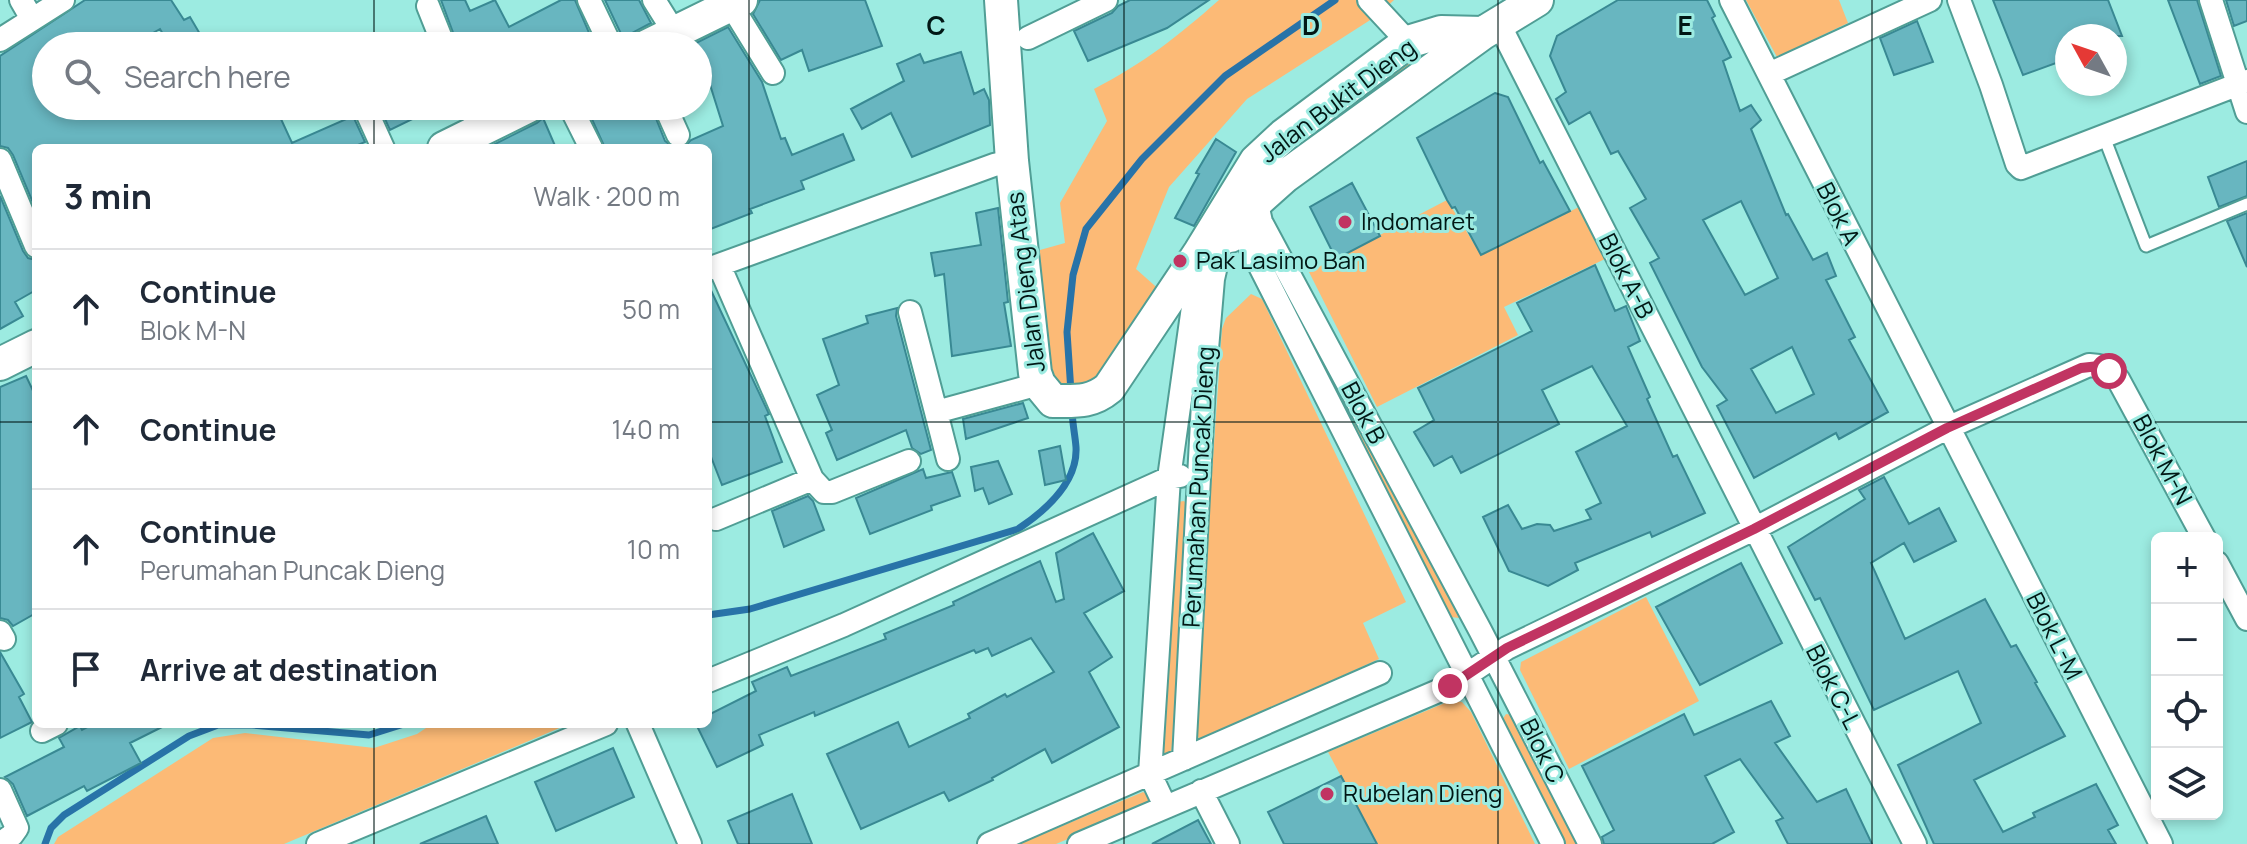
<!DOCTYPE html>
<meta charset="utf-8">
<style>
:root{--surface:#fff;--page:#f6f6f7;--text:#1f2937;--muted:#747a83;--line:#e0e1e3}
body{margin:0;font-family:Manrope,sans-serif;background:var(--page);color:var(--text)}
.controls{position:absolute;right:24px;bottom:24px;display:grid;overflow:hidden;border-radius:12px;box-shadow:0 4px 12px #0003}
.controls button{width:72px;height:72px;display:grid;place-items:center;padding:0;border:0;border-bottom:2px solid var(--line);background:var(--surface);color:var(--text);font:40px sans-serif}
.compass{position:absolute;left:2055px;top:24px;width:72px;height:72px;border-radius:50%;background:var(--surface);box-shadow:0 4px 12px #0003;rotate:310deg}
.stop{position:absolute;width:24px;height:24px;margin:-18px;border:6px solid #c13462;border-radius:50%;background:#fff}
.stop.end{background:#c13462;border-color:#fff;box-shadow:0 2px 8px #0008}
.list{margin:0;padding:0;list-style:none}
h2{display:flex;justify-content:space-between;align-items:center;height:104px;margin:0;padding:0 32px;font-size:34px}
h2 small{font-size:26px;font-weight:400;color:var(--muted)}
.list li{display:grid;grid-template-columns:52px 1fr auto;gap:24px;align-items:center;box-sizing:border-box;height:120px;padding:0 32px;border-top:2px solid var(--line)}
.list b{display:block;font-size:30px;white-space:nowrap}
.list p{margin:0;font-size:26px;white-space:nowrap;color:var(--muted)}
.list em{font-size:26px;font-style:normal;color:var(--muted)}
.icon{flex:none;width:44px;height:44px;fill:none;stroke:currentColor;stroke-width:2;stroke-linecap:round;stroke-linejoin:round}
.map{position:relative;flex:none;width:2247px;height:844px;overflow:hidden}
.search{position:absolute;background:var(--surface);box-shadow:0 4px 12px #0003;left:32px;top:32px;width:680px;height:88px;display:flex;align-items:center;gap:20px;box-sizing:border-box;padding:0 28px;border-radius:44px;color:var(--muted);font-size:30px}
.panel{position:absolute;background:var(--surface);box-shadow:0 4px 12px #0003;left:32px;top:144px;width:680px;height:584px;border-radius:12px}
.map>svg:first-child{display:block}
.green{fill:#fcba76}
.lines{fill:none;stroke-linecap:round;stroke-linejoin:round}
.stream{stroke:#2873a8;stroke-width:7}
.building{fill:#68b6c0;stroke:#398993;stroke-width:2;fill-rule:evenodd}
.lane-casing{stroke:#509e95;stroke-width:15}
.street-casing{stroke:#509e95;stroke-width:26}
.secondary-casing{stroke:#509e95;stroke-width:36}
.lane{stroke:#fff;stroke-width:11}
.street{stroke:#fff;stroke-width:22}
.secondary{stroke:#fff;stroke-width:32}
.route{stroke:#c13462;stroke-width:10}
.grid{fill:none;stroke:#011715;stroke-width:2;stroke-opacity:0.55}
.poi-dot{fill:#c13462;stroke:#9cebe1;stroke-width:3}
.labels{text-anchor:middle;stroke-width:6;stroke-linejoin:round;paint-order:stroke}
.street-label{font-size:24px;fill:#011715;stroke:#9cebe1}
.poi-label{font-size:24px;fill:#011715;stroke:#9cebe1;text-anchor:start}
.grid-label{font-size:26px;text-anchor:middle;font-weight:bold;fill:#011715;stroke:#9cebe1;stroke-width:6;stroke-linejoin:round;paint-order:stroke}
</style>
<div class="map">
<svg width="2247" height="844" viewBox="0 0 2247 844">
<rect width="100%" height="100%" fill="#9cebe1"/>
<path class="green" d="M1219,0H1394L1378,15L1247,99L1169,187L1136,269L1163,293L1112,369L1082,385L1051,383L1042,360L1040,250L1065,243L1060,203L1107,121L1094,89C1144,63 1177,37 1219,0Z
M1746,0H1839L1848,23L1777,57Z
M1423,52L1426,54L1285,167L1280,159L1284,155Z
M1447,200L1481,255L1579,207L1605,259L1504,307L1518,335L1377,407L1309,272Z
M1289,290L1460,613L1459,618L1451,617L1285,296Z
M1251,294L1262,299L1406,602L1363,623L1379,659L1203,739L1196,737L1194,733L1222,329L1226,318Z
M1184,501L1188,506L1171,758L1161,757L1177,502Z
M1646,597L1699,701L1569,769L1520,670L1521,662Z
M1452,700L1462,702L1471,712L1535,844H1377L1328,752Z
M1506,714L1512,715L1580,844H1563L1502,720Z
M432,724H569L284,844H54L58,837L213,738L245,733L374,748L417,734Z
M1143,792L1148,795L1149,800L1143,807L1056,844H1019Z"/>
<g class="lines">
<path class="stream" d="M1071,392L1067,332L1073,275L1086,229L1142,159L1225,76L1335,0
M708,615L750,609L1018,529C1045,511 1078,483 1076,447C1075,434 1072,422 1072,408
M45,844L51,828L64,815L189,736L218,725H252L369,735L404,724"/>
</g>
<path class="building" d="M85,0H171L184,20L190,17L207,46H170L160,29L130,46H46V106H275L292,143L353,116L365,142L351,148H36V210L13,155L8,148L0,146V56Z
M441,0H465L470,11L495,0L509,27L561,0H575L590,35L565,46H458Z
M605,0H639L651,23L623,38Z
M760,0H865L882,46L809,71L802,50L781,60L753,14Z
M1130,0H1209L1167,28L1088,61L1074,31L1112,13L1118,6Z
M1618,0H1707L1715,16L1712,18L1731,57L1723,61L1740,111L1751,105L1761,120L1751,129L1786,215L1788,214L1813,260L1827,253L1836,276L1826,280L1855,337L1849,340L1888,412L1839,439L1836,433L1754,478L1717,406L1727,400L1702,367L1650,263L1659,258L1630,208L1646,199L1618,151L1611,154L1590,112L1569,124L1556,99L1566,92L1550,56L1557,36ZM1741,201L1778,278L1745,295L1703,220ZM1792,347L1814,394L1776,413L1751,369Z
M1993,0H2108L2122,36H2067V59L2023,75Z
M2168,0H2197L2221,76L2200,84Z
M2226,0H2247V21L2234,26Z
M1917,21L1933,62L1894,75L1880,38Z
M728,27L762,82L781,139L785,138L792,155L843,134L854,160L801,181L804,189L750,209L752,213L708,230V148H683L691,140L723,126L706,72L704,73L698,60V46L692,45Z
M961,52L974,94L984,89L989,100L990,125L912,157L891,113L862,129L851,109L904,81L897,64L920,54L924,63Z
M1495,93L1508,97L1540,163L1543,161L1570,211L1481,255L1455,207L1452,208L1447,200L1417,138Z
M379,106H439L390,130Z
M586,106H651L665,141L674,148H605Z
M543,118L556,148H487L537,123Z
M1216,139L1236,152L1194,226L1175,218L1199,174L1196,173Z
M2247,161V196L2219,207L2208,177Z
M1352,183L1380,236L1336,259L1310,207Z
M0,196L23,251L28,258L36,260V290L15,302L23,316L0,329Z
M998,208L1008,302L1004,303L1011,346L952,356L944,274L935,276L931,253L981,245L976,213Z
M2247,213V267L2227,221Z
M1595,265L1615,311L1626,306L1640,341L1628,347L1650,397L1647,399L1673,457L1677,455L1705,513L1652,537L1650,532L1575,563L1578,570L1548,586L1509,571L1483,517L1508,505L1522,529L1537,524L1550,525L1554,531L1591,519L1586,510L1601,503L1576,452L1627,426L1592,366L1542,390L1559,424L1461,473L1452,456L1434,466L1414,432L1434,420L1418,388L1532,331L1517,303Z
M708,284L769,414L765,416L782,462L722,485L708,449Z
M897,308L896,316L931,450L921,454L912,448L906,430L837,460L826,433L832,430L817,395L839,385L823,339L868,323L866,316Z
M26,376L36,397V613L13,626L8,620L0,618V387Z
M1023,403L1028,418L966,439L963,419Z
M1060,446L1066,480L1045,485L1039,451Z
M998,461L1012,494L989,504L983,488L975,491L971,467Z
M923,469L926,478L952,472L960,496L931,506L932,510L870,534L856,498Z
M1884,477L1909,524L1939,508L1956,541L1914,562L1904,543L1871,563L1905,639L1985,599L2011,647L2016,645L2037,682L2035,683L2065,736L1974,780L2003,832L2035,817L2033,813L2096,784L2118,825L2108,830L2116,844H1934L1898,765L1981,723L1958,671L1874,710L1820,598L1815,600L1788,547L1865,499L1859,490Z
M808,496L813,501L824,530L784,547L772,511Z
M1093,533L1124,591L1084,613L1112,657L1089,672L1119,727L1052,763L1045,749L992,778L993,780L949,801L944,792L861,829L827,754L898,722L909,747L970,718L968,714L1005,694L1007,697L1054,672L1031,638L992,656L988,648L976,653L974,650L815,716L814,712L759,735L763,745L717,767L696,724H708V715L756,691L752,682L787,667L791,676L886,639L884,634L954,605L953,602L1040,561L1056,602L1064,599L1056,553Z
M1741,563L1782,643L1700,685L1656,607Z
M0,652L24,694L19,697L32,722L0,738Z
M1771,701L1790,736L1775,743L1817,802L1846,789L1872,844H1788L1776,821L1783,818L1740,759L1705,776L1734,832L1712,844H1604L1602,837L1614,830L1582,766L1684,714L1694,735Z
M93,724H168L130,743L141,763L87,791L84,786L27,816L13,784L5,777L64,747L59,738L80,726L82,730Z
M613,748L634,797L556,831L535,782Z
M1341,776L1377,844H1284L1268,812Z
M792,794L812,844H738L728,821Z
M486,816L498,844H420Z
M1198,820L1211,844H1152Z"/>
<g class="lines">
<g class="lane-casing">
<path id="lane" d="M2104,137L2146,246L2247,204"/>
</g>
<g class="street-casing">
<path id="street" d="M21,0L32,19
M589,0L611,46
M654,0L674,32
M1369,0L1408,42
M1731,0L2161,844
M1959,0L1991,85L2017,164L2021,168L2247,81
M2211,0L2247,112
M731,5L773,73
M428,6L444,46
M1499,24L1915,844
M1028,38L1106,0
M0,40L63,0
M1769,74L1930,0
M364,106L383,148
M470,106L480,130
M570,106L591,148
M665,106L678,135
M0,160L36,246
M1255,195L1261,222L1480,630L1590,844
M1239,212V225L1553,844
M708,269L994,165L1012,161
M910,312L936,412L1039,384
M936,412L948,459
M812,479L824,492H832L909,461
M716,519L812,479L719,265
M2217,563L2247,619
M0,632L4,639
M708,681L844,625L1169,478L1180,476
M638,724L690,844
M42,731L56,724
M1184,759L1204,384L1213,279L1220,248L1221,222
M0,790L17,828L12,835L0,844
M1201,791L1228,844
M1165,806L1150,774L1169,478L1200,257
M318,844L606,724
M989,844L1380,673
M1079,844L1450,686L1507,648L1754,529L1947,428L2089,365L2099,366L2118,379L2204,538"/>
</g>
<g class="secondary-casing">
<path id="secondary" d="M1001,0L1012,161L1035,373L1039,384L1053,401C1076,401 1091,403 1109,388L1200,252L1256,161L1284,135L1408,42L1441,32L1483,33
M647,46L741,0
M444,148L529,106
M1230,236L1255,203L1284,177L1483,33L1537,0
M0,364L36,346"/>
</g>
<use href="#lane" class="lane"/>
<use href="#street" class="street"/>
<use href="#secondary" class="secondary"/>
</g>
<g class="lines">
<path class="route" d="M1450,686L1507,648L1754,529L1947,428L2081,368L2099,366L2109,371"/>
</g>
<path class="grid" d="M374,0V46M749,0V844M1124,0V844M1498,0V844M1872,0V844M374,106V148M0,422H36M708,422H2247M374,724V844"/>
<g class="poi-dot">
<circle cx="1345" cy="222" r="8"/>
<circle cx="1180" cy="261" r="8"/>
<circle cx="1327" cy="794" r="8"/>
</g>
<g class="labels">
<g class="street-label">
<text transform="translate(1338 101) rotate(-37)" y="8">Jalan Bukit Dieng</text>
<text transform="translate(1838 214) rotate(63)" y="8">Blok A</text>
<text transform="translate(1626 276) rotate(63)" y="8">Blok A-B</text>
<text transform="translate(1026 282) rotate(-97)" y="8">Jalan Dieng Atas</text>
<text transform="translate(1363 413) rotate(62)" y="8">Blok B</text>
<text transform="translate(2162 460) rotate(62)" y="8">Blok M-N</text>
<text transform="translate(1199 487) rotate(-87)" y="8">Perumahan Puncak Dieng</text>
<text transform="translate(2054 636) rotate(63)" y="8">Blok L-M</text>
<text transform="translate(1833 687) rotate(63)" y="8">Blok C-L</text>
<text transform="translate(1542 751) rotate(63)" y="8">Blok C</text>
</g>
<g class="poi-label">
<text x="1361" y="230">Indomaret</text>
<text x="1196" y="269">Pak Lasimo Ban</text>
<text x="1343" y="802">Rubelan Dieng</text>
</g>
</g>
<g class="grid-label">
<text x="936" y="35">C</text>
<text x="1311" y="35">D</text>
<text x="1685" y="35">E</text>
</g>
</svg>
<div class="controls">
<button>+</button>
<button>−</button>
<button><svg class="icon" aria-label="locate" viewBox="0 0 24 24"><circle cx="12" cy="12" r="6"/><path d="M12 2v4M12 18v4M2 12h4M18 12h4"/></svg></button>
<button><svg class="icon" aria-label="layers" viewBox="0 0 24 24"><path d="M12 4l9 5-9 5-9-5zM3 14l9 5 9-5"/></svg></button>
</div>
<svg class="compass" viewBox="-18 -18 36 36"><path d="M0-13l5 13h-10z" fill="#e53935"/><path d="M0 13l5-13h-10z" fill="#747a83"/></svg>
<div class="stop" style="left:2109px;top:371px"></div>
<div class="stop end" style="left:1450px;top:686px"></div>
<div class="search"><svg class="icon" aria-label="search" viewBox="0 0 24 24"><circle cx="10" cy="10" r="6"/><path d="M15 15l6 6"/></svg>Search here</div>
<section class="panel">
<h2>3 min<small>Walk · 200 m</small></h2>
<ul class="list">
<li><svg class="icon" aria-label="ahead" viewBox="0 0 24 24"><path d="M12 20V5M6 11l6-6 6 6"/></svg><div><b>Continue</b><p>Blok M-N</p></div><em>50 m</em></li>
<li><svg class="icon" aria-label="ahead" viewBox="0 0 24 24"><path d="M12 20V5M6 11l6-6 6 6"/></svg><div><b>Continue</b></div><em>140 m</em></li>
<li><svg class="icon" aria-label="ahead" viewBox="0 0 24 24"><path d="M12 20V5M6 11l6-6 6 6"/></svg><div><b>Continue</b><p>Perumahan Puncak Dieng</p></div><em>10 m</em></li>
<li><svg class="icon" aria-label="arrive" viewBox="0 0 24 24"><path d="M6 21V4h12l-3 4 3 4H6"/></svg><div><b>Arrive at destination</b></div></li>
</ul>
</section>
</div>
